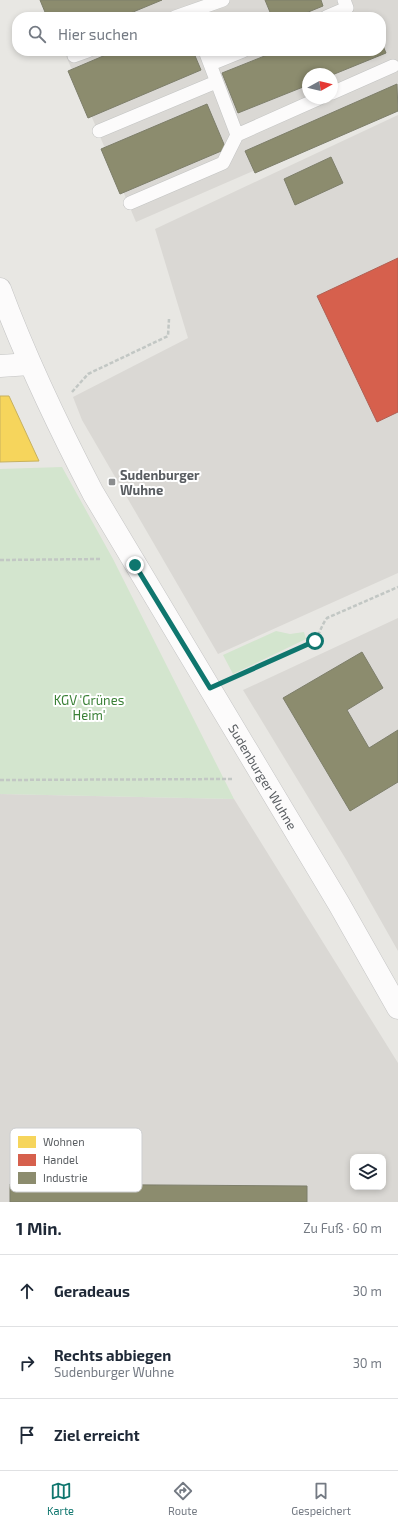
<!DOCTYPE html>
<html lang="de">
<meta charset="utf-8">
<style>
:root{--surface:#fff;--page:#f6f6f7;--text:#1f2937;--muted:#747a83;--line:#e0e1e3;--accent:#0f766e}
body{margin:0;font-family:"Exo 2",sans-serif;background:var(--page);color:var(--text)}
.controls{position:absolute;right:12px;bottom:12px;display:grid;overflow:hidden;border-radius:8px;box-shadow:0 2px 6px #0003}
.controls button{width:36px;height:36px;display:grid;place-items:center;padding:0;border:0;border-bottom:1px solid var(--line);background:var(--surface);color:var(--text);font:20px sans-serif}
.compass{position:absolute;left:302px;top:68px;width:36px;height:36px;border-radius:50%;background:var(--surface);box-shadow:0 2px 6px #0003;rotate:82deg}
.stop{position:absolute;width:12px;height:12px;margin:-9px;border:3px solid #0f766e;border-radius:50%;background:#fff}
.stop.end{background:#0f766e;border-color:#fff;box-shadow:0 1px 4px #0008}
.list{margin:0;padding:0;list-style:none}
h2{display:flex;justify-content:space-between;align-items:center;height:52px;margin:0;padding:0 16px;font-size:17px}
h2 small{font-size:13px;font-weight:400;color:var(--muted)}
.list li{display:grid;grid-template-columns:26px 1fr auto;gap:12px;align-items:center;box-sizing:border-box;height:72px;padding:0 16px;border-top:1px solid var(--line)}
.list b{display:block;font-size:15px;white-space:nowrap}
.list p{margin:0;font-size:13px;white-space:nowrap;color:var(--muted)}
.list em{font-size:13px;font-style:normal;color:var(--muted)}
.icon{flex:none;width:22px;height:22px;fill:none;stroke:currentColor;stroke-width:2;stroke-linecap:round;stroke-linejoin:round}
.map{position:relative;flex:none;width:398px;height:1202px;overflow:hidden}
.search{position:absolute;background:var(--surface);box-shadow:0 2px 6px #0003;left:12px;right:12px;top:12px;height:44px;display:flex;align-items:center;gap:10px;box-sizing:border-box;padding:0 14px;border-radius:16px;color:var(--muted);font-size:15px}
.sheet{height:268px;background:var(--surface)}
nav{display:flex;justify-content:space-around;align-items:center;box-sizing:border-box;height:56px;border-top:1px solid var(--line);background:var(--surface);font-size:11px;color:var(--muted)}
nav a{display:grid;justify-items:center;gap:2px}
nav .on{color:var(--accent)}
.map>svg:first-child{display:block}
.industrial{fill:#dad8d4;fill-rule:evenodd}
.green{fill:#d3e5ce}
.homes{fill:#f6d55c;stroke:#c7b15e}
.shops{fill:#d6604d;stroke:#b05f53}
.industry{fill:#8c8c6e;stroke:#7d7e6a}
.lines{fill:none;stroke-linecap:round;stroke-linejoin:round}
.service-casing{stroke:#c3c4c3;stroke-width:14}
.minor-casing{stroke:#c3c4c3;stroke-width:23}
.secondary-casing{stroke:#c5c5c5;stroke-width:23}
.path{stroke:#c2c7c4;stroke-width:2.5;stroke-dasharray:4 2;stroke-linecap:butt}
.service{stroke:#fcfbfb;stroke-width:13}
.minor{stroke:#fcfbfb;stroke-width:22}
.secondary{stroke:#fcfbfb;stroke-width:22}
.route{stroke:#0f766e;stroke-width:5}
.poi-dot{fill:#8b8d8e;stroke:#fff;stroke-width:1.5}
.labels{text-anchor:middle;stroke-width:4;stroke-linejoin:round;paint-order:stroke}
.poi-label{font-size:13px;font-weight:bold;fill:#595d61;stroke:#fff;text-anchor:start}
.park-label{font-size:13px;fill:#3b8137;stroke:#fff}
.street-label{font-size:13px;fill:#595d61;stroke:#fff}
.key{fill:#fff;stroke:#cdced0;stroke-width:1}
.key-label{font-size:11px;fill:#595d61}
</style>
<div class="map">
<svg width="398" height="1202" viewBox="0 0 398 1202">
<rect width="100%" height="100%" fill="#e8e7e3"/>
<path class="industrial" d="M42,0H398V108L136,222L64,51H381V17H49ZM308,74H332V98H308Z
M398,115V573L218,654L82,420L73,397L188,338L155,229Z
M398,618V951L347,861L243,690Z
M0,794L234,799L398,1063V1202H0ZM353,1157H383V1187H353Z"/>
<path class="green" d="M62,467L113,559L234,799L0,794V469Z
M276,631L290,634L304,632L306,639L233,674L223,655Z"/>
<path class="homes" d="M0,396H9L39,461L0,462Z"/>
<path class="shops" d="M398,258V412L377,422L317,296Z"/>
<path class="industry" d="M40,0H162L121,17H47Z
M265,0H321L323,6L296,17H272Z
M381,41L386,53L332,75L308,74V85L238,113L222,73L277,51H381Z
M115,51H193L201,70L88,118L68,71Z
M397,84L398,111L255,173L245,151Z
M207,104L226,149L120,194L101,149Z
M331,157L343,183L295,205L284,179Z
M362,652L383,688L347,710L369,748L398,730V782L350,811L283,698Z
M10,1184L307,1186V1202H10Z"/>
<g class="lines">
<g class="service-casing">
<path id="service" d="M175,17L223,0
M326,17L347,8L344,0
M74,56L88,51
M211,64L243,51
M332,93L393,66
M99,131L216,82
M237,135L320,98
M130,203L223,163L237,135L205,51"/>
</g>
<g class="minor-casing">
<path id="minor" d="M0,366L30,364"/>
</g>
<g class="secondary-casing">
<g id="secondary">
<path id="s1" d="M0,289C26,359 58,426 93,493L339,904L398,1008"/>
</g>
</g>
<path class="path" d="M72,392L88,374L168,336L169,319
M0,560L101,559
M233,677L315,641C320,633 321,626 327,618L398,587
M0,780L233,779"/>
<use href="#service" class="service"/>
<use href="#minor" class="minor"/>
<use href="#secondary" class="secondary"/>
</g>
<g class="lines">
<path class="route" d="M135,565L210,688L315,641"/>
</g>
<rect class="poi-dot" x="108" y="478" width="8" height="8" rx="2"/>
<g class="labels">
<g class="poi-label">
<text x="120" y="480">Sudenburger<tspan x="120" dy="15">Wuhne</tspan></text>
</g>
<g class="park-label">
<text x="89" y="705">KGV 'Grünes<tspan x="89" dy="15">Heim'</tspan></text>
</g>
<g class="street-label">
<text dy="5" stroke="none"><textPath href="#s1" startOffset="555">Sudenburger Wuhne</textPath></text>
</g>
</g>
<rect x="10" y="1128" width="132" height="64" rx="6" class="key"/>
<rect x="18" y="1136" width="18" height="12" fill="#f6d55c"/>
<rect x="18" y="1154" width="18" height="12" fill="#d6604d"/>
<rect x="18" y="1172" width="18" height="12" fill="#8c8c6e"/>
<g class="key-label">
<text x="43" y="1146">Wohnen</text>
<text x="43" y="1164">Handel</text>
<text x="43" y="1182">Industrie</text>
</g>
</svg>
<div class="controls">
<button><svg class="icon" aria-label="layers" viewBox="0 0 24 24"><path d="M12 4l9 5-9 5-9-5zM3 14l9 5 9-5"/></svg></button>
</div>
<svg class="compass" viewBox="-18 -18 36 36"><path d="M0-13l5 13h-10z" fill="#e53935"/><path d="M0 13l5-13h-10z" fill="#747a83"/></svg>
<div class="stop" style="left:315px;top:641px"></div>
<div class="stop end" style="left:135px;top:565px"></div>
<div class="search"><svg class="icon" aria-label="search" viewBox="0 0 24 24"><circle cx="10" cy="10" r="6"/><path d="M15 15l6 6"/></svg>Hier suchen</div>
</div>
<section class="sheet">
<h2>1 Min.<small>Zu Fuß · 60 m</small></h2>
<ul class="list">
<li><svg class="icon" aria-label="ahead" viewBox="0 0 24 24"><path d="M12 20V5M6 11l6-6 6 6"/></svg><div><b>Geradeaus</b></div><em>30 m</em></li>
<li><svg class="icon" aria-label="right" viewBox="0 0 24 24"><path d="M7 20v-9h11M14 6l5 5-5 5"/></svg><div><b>Rechts abbiegen</b><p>Sudenburger Wuhne</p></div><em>30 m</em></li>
<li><svg class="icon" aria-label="arrive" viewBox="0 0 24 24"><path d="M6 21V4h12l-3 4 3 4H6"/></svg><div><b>Ziel erreicht</b></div></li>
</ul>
</section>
<nav>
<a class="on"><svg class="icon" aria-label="map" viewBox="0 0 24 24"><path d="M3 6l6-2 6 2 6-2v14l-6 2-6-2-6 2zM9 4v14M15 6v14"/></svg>Karte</a>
<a><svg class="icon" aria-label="directions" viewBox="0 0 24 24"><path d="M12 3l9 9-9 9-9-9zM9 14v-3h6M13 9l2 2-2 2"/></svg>Route</a>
<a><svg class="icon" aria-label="saved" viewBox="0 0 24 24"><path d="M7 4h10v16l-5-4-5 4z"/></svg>Gespeichert</a>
</nav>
